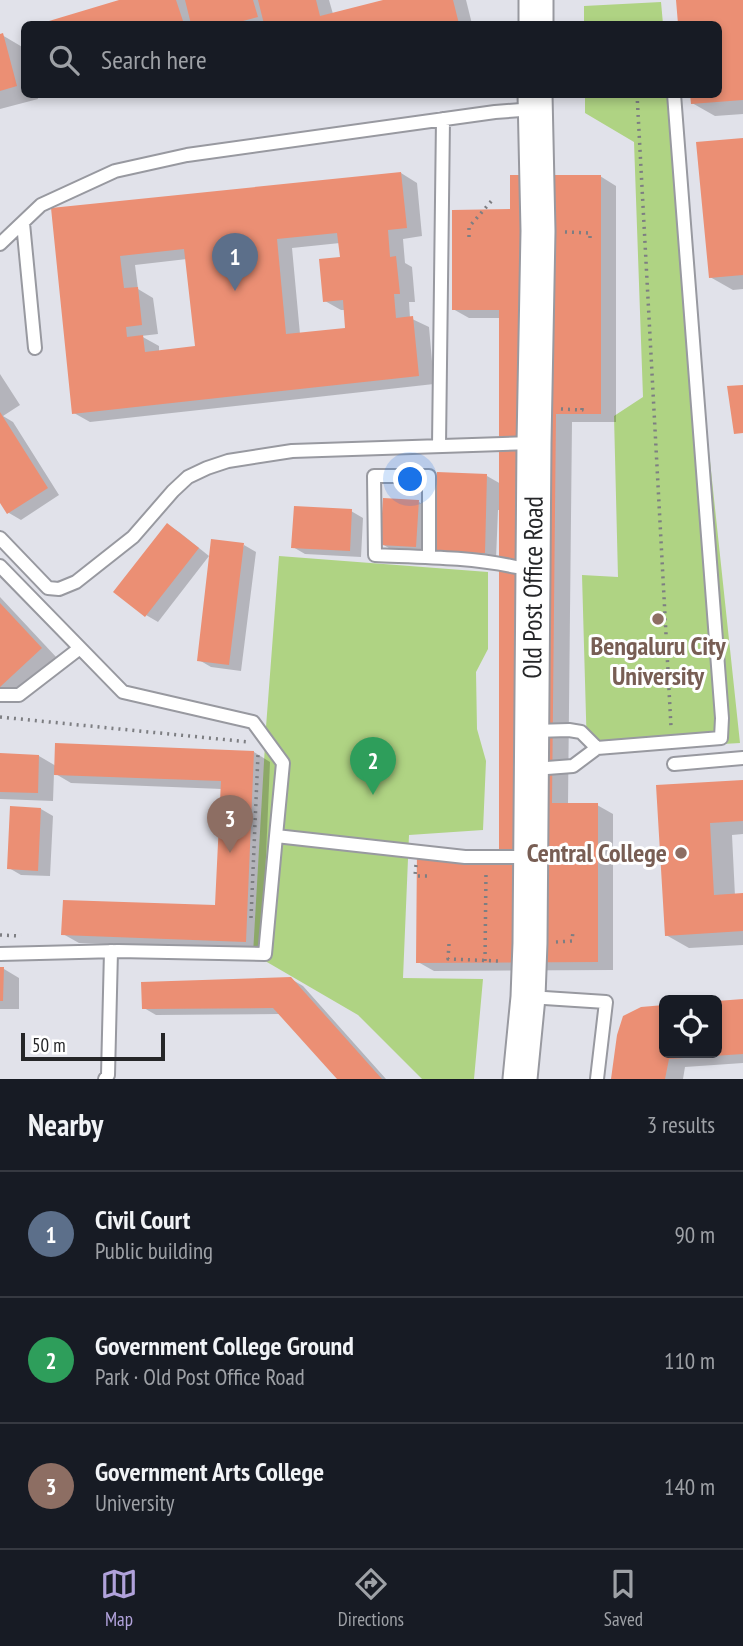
<!DOCTYPE html>
<meta charset="utf-8">
<style>
:root{--surface:#171b24;--page:#20242c;--text:#f1f3f6;--muted:#9ea1a6;--line:#363941;--accent:#b1a2db}
body{margin:0;font-family:"PT Sans Narrow",sans-serif;background:var(--page);color:var(--text)}
.controls{position:absolute;right:21px;bottom:21px;display:grid;overflow:hidden;border-radius:10px;box-shadow:0 4px 10px #0003}
.controls button{width:63px;height:63px;display:grid;place-items:center;padding:0;border:0;border-bottom:2px solid var(--line);background:var(--surface);color:var(--text);font:35px sans-serif}
.scale{position:absolute;left:21px;bottom:18px;width:144px;box-sizing:border-box;padding-left:7px;border:4px solid #252628;border-top:0;font-size:19px;line-height:24px;white-space:nowrap;color:#252628;-webkit-text-stroke:5px #fff;paint-order:stroke}
.you{position:absolute;left:411px;top:480px;width:24px;height:24px;margin:-18px;border:5px solid #fff;border-radius:50%;background:#1a73e8;box-shadow:0 0 0 10px #1a73e833}
.badge{display:grid;place-items:center;width:46px;height:46px;border-radius:50%;background:var(--accent);color:#fff;font-size:23px;font-weight:700}
.pin{position:absolute;translate:-50% -58px;filter:drop-shadow(0 2px 4px #0008)}
.pin::after{content:'';position:absolute;top:37px;width:24px;height:21px;background:inherit;clip-path:polygon(0 0,100% 0,50% 100%)}
.list{margin:0;padding:0;list-style:none}
h2{display:flex;justify-content:space-between;align-items:center;height:91px;margin:0;padding:0 28px;font-size:30px}
h2 small{font-size:23px;font-weight:400;color:var(--muted)}
.list li{display:grid;grid-template-columns:46px 1fr auto;gap:21px;align-items:center;box-sizing:border-box;height:126px;padding:0 28px;border-top:2px solid var(--line)}
.list b{display:block;font-size:26px;white-space:nowrap}
.list p{margin:0;font-size:23px;white-space:nowrap;color:var(--muted)}
.list em{font-size:23px;font-style:normal;color:var(--muted)}
.icon{flex:none;width:38px;height:38px;fill:none;stroke:currentColor;stroke-width:2;stroke-linecap:round;stroke-linejoin:round}
.map{position:relative;flex:none;width:743px;height:1079px;overflow:hidden}
.search{position:absolute;background:var(--surface);box-shadow:0 4px 10px #0003;left:21px;right:21px;top:21px;height:77px;display:flex;align-items:center;gap:18px;box-sizing:border-box;padding:0 24px;border-radius:10px;color:var(--muted);font-size:26px}
.sheet{height:469px;background:var(--surface)}
nav{display:flex;justify-content:space-around;align-items:center;box-sizing:border-box;height:98px;border-top:2px solid var(--line);background:var(--surface);font-size:19px;color:var(--muted)}
nav a{display:grid;justify-items:center;gap:4px}
nav .on{color:var(--accent)}
.map>svg:first-child{display:block}
.green{fill:#afd383}
.shadow{fill:#0003;fill-rule:evenodd}
.building{fill:#eb8f74;fill-rule:evenodd}
.lines{fill:none;stroke-linecap:round;stroke-linejoin:round}
.lane-casing{stroke:#9899a0;stroke-width:16}
.secondary-casing{stroke:#9899a0;stroke-width:37}
.path{stroke:#7d7e82;stroke-width:3.5;stroke-dasharray:2 5;stroke-linecap:butt}
.lane{stroke:#fff;stroke-width:12}
.secondary{stroke:#fff;stroke-width:33}
.education-dot{fill:#8d6e63;stroke:#fff;stroke-width:2.5}
.labels{text-anchor:middle;stroke-width:6;stroke-linejoin:round;paint-order:stroke}
.street-label{font-size:26px;fill:#252628;stroke:#fff}
.education-label{font-size:26px;font-weight:bold;fill:#785e54;stroke:#fff}
</style>
<div class="map">
<svg width="743" height="1079" viewBox="0 0 743 1079">
<rect width="100%" height="100%" fill="#e1e2ea"/>
<path class="green" d="M661,2L663,24H584V6Z
M585,95H671L740,743L587,752L582,575L618,577L614,416L643,397L634,142L585,113Z
M279,556L488,572V649L476,672L477,729L486,761L483,830L409,835L403,978L483,979L474,1079H422L358,1015L253,954L266,727Z"/>
<path class="shadow" d="M125,0H329L333,14L390,0H466L472,24H43Z
M678,0H743V114L715,116L692,103L718,94V24H680Z
M2,35L24,48V94H37L38,99L0,109V36Z
M743,140V289L733,290L710,277Z
M401,173L417,183L422,236L403,239L405,263L412,267L415,302H409L410,318L429,327L434,384L90,422L74,413L53,209ZM340,243L342,259L325,301L341,310H345L347,329L300,334L292,248ZM187,259L197,348L159,352V346L141,336L158,334L153,298L138,289L135,265Z
M600,176L616,186V422H572L568,805H597L613,814V970L434,971L418,962L501,850V510H498L496,559L448,558L487,476L501,484V318H469L453,309L511,211Z
M0,374L20,405L3,416L13,422L59,495L21,520L9,513L0,499Z
M419,502L431,509L428,553L394,551L382,544Z
M351,511L363,518L361,557L305,554L293,547Z
M168,525L179,532L209,556L158,622L146,615Z
M244,545L256,552L241,671L211,667L199,660Z
M0,597L57,658L15,697L0,689Z
M254,752L270,762L262,950L79,943L63,934L217,907L222,789L71,783L54,773L53,801L0,799V755L39,756L56,766Z
M743,781V834L732,835L735,896L743,895V945L689,948L666,935L658,787Z
M41,809L53,816L50,876L21,875L9,868Z
M0,968L4,969L19,978V1009H0Z
M291,979L303,986L386,1079H339L281,1014L156,1015L144,1008Z
M743,1000V1063L685,1067L683,1079H613L641,1008L664,1007V1053H717V1002Z"/>
<path class="building" d="M119,0H176L184,24H39Z
M185,0H253L258,17L232,24H191Z
M258,0H316L320,16L383,0H453L459,24H264Z
M676,0H743V100L691,104L690,94H718V24H678Z
M3,33L17,86L0,91V34Z
M743,138V275L709,278L696,142Z
M401,172L407,228L388,230L390,257L396,256L400,294H394L396,318L413,316L419,376L72,414L51,208ZM337,233L340,257L319,259L323,302L343,300L345,328L286,334L277,239ZM184,249L195,346L145,352L143,335L127,337L126,327L142,325L138,287L124,288L120,256Z
M510,175H601V414H556L552,803H598V962L416,963L417,849H499V310H452V210L510,209Z
M743,385V433L734,434L727,386Z
M0,412L48,488L7,514L0,503Z
M437,472L487,474L485,553L435,552Z
M383,498L419,500L416,547L380,545Z
M294,506L352,509L350,551L291,548Z
M167,523L199,548L145,617L113,592Z
M211,539L244,543L229,665L197,661Z
M0,603L42,648L0,687Z
M55,743L254,751L246,942L61,935L63,900L215,905L221,781L54,775Z
M0,753L39,755L38,793L0,792Z
M743,780V821L710,823L714,895L743,893V931L665,936L656,785Z
M10,806L41,808L38,871L7,869Z
M0,967H4L3,1001H0Z
M291,977L382,1079H337L273,1008L142,1009L141,982Z
M743,999V1054L669,1059L665,1079H611L617,1035L623,1016L641,1007L664,1005V1053H717V1001Z"/>
<g class="lines">
<g class="lane-casing">
<path id="lane" d="M23,223L35,348
M0,244L41,205L115,171L187,155L495,112L535,109
M439,446L443,119
M0,538L48,588L59,589L76,582L133,537L173,491L188,477L207,468L228,461L292,451L533,443
M429,557V476H374L375,555C422,557 470,557 516,567
M0,566L123,692L253,722L283,763L276,836
M0,695H19L80,648
M597,748L721,738L722,718L674,94
M674,764L743,758
M534,769L573,766L597,748L581,732L569,730L534,731
M0,954L118,951L265,954L276,836L465,857H530
M529,997L606,1002L597,1079
M105,1079L108,1075L111,951"/>
</g>
<g class="secondary-casing">
<g id="secondary">
<path d="M536,24V0"/>
<path id="s1" d="M520,1079L528,997L530,943L534,443L538,231L535,94"/>
</g>
</g>
<path class="path" d="M637,94L671,727
M565,232L590,233V241
M469,237V227L494,198
M561,409L582,410V406
M0,717L249,742
M416,865L415,876H427
M251,918L258,754
M0,935L21,936
M556,942L572,941L573,931
M449,944L448,959L499,961
M485,961L486,872"/>
<use href="#lane" class="lane"/>
<use href="#secondary" class="secondary"/>
</g>
<g class="education-dot">
<circle cx="658" cy="619" r="7"/>
<circle cx="681" cy="853" r="7"/>
</g>
<g class="labels">
<g class="street-label">
<text dy="9" stroke="none"><textPath href="#s1" startOffset="492">Old Post Office Road</textPath></text>
</g>
<g class="education-label">
<text x="658" y="655">Bengaluru City<tspan x="658" dy="30">University</tspan></text>
<text x="667" y="862" text-anchor="end">Central College</text>
</g>
</g>
</svg>
<div class="controls">
<button><svg class="icon" aria-label="locate" viewBox="0 0 24 24"><circle cx="12" cy="12" r="6"/><path d="M12 2v4M12 18v4M2 12h4M18 12h4"/></svg></button>
</div>
<div class="scale">50 m</div>
<div class="you"></div>
<div class="pin badge" style="left:235px;top:291px;background:#5c6f8a">1</div>
<div class="pin badge" style="left:373px;top:795px;background:#2e9e5b">2</div>
<div class="pin badge" style="left:230px;top:853px;background:#8d6e63">3</div>
<div class="search"><svg class="icon" aria-label="search" viewBox="0 0 24 24"><circle cx="10" cy="10" r="6"/><path d="M15 15l6 6"/></svg>Search here</div>
</div>
<section class="sheet">
<h2>Nearby<small>3 results</small></h2>
<ul class="list">
<li><span class="badge" style="background:#5c6f8a">1</span><div><b>Civil Court</b><p>Public building</p></div><em>90 m</em></li>
<li><span class="badge" style="background:#2e9e5b">2</span><div><b>Government College Ground</b><p>Park · Old Post Office Road</p></div><em>110 m</em></li>
<li><span class="badge" style="background:#8d6e63">3</span><div><b>Government Arts College</b><p>University</p></div><em>140 m</em></li>
</ul>
</section>
<nav>
<a class="on"><svg class="icon" aria-label="map" viewBox="0 0 24 24"><path d="M3 6l6-2 6 2 6-2v14l-6 2-6-2-6 2zM9 4v14M15 6v14"/></svg>Map</a>
<a><svg class="icon" aria-label="directions" viewBox="0 0 24 24"><path d="M12 3l9 9-9 9-9-9zM9 14v-3h6M13 9l2 2-2 2"/></svg>Directions</a>
<a><svg class="icon" aria-label="saved" viewBox="0 0 24 24"><path d="M7 4h10v16l-5-4-5 4z"/></svg>Saved</a>
</nav>
